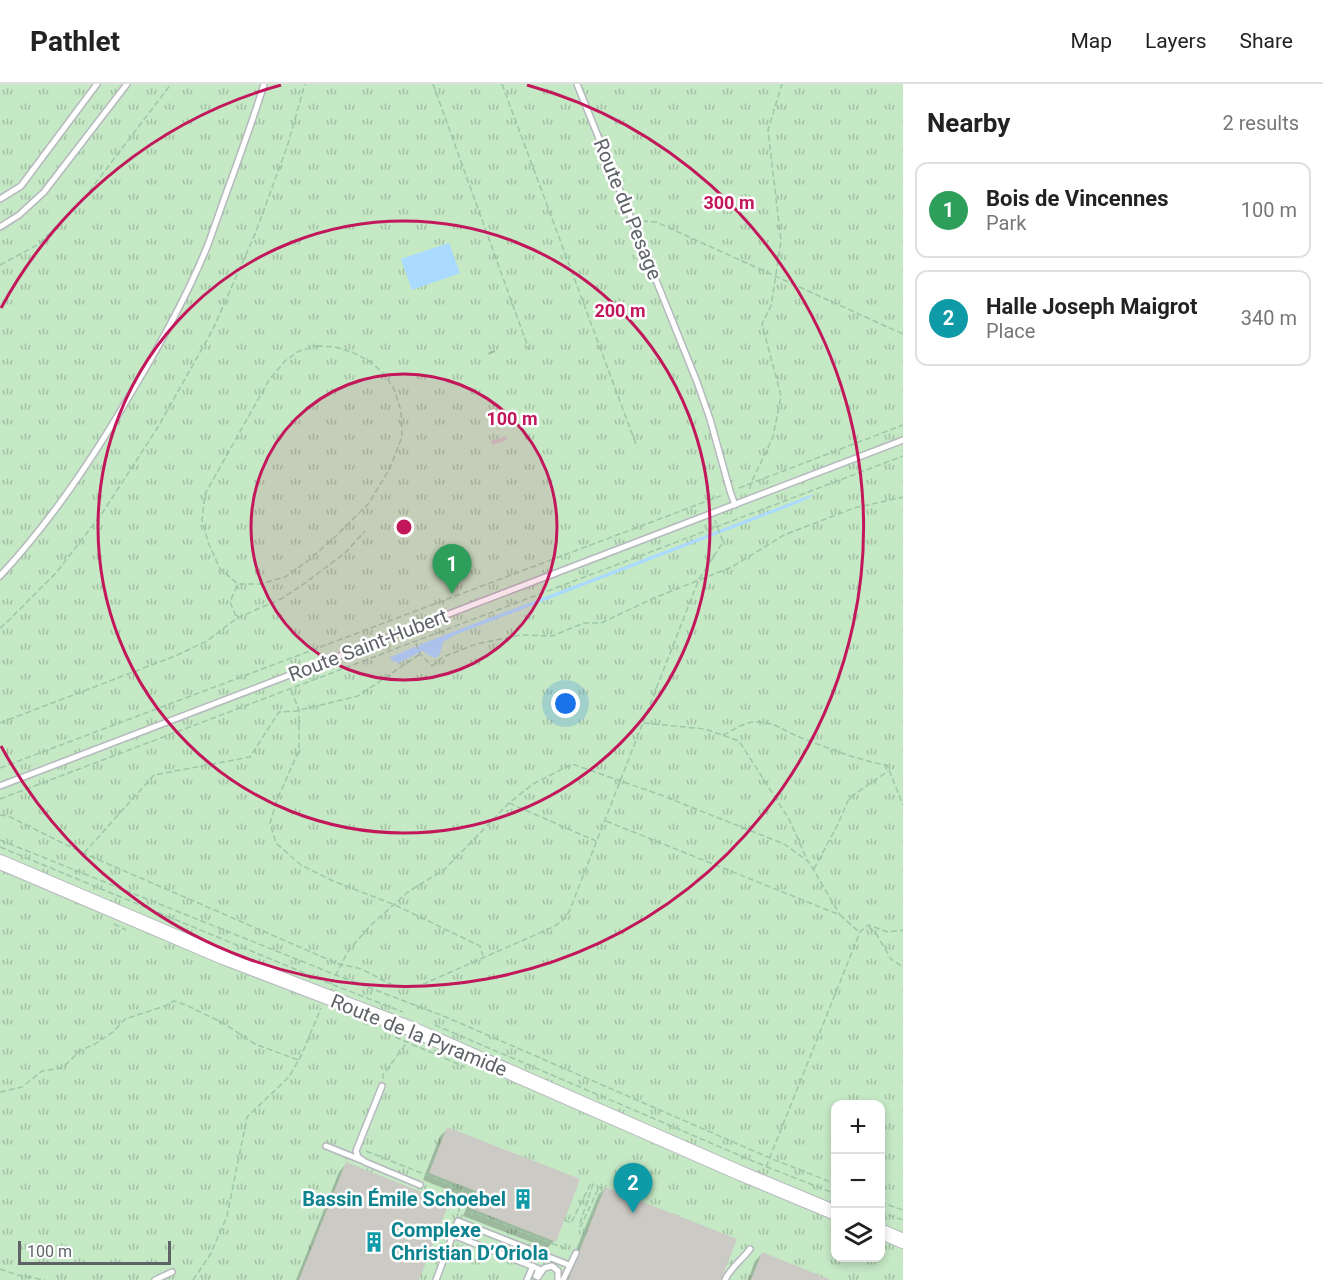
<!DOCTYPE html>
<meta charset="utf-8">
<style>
:root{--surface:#fff;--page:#f2f2f2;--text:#222;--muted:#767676;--line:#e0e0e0;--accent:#ea4335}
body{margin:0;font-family:Roboto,sans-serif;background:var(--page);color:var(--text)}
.controls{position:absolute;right:18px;bottom:18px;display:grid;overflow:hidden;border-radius:12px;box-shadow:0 3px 9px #0003}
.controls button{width:54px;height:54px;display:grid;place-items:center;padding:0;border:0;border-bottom:2px solid var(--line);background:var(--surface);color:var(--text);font:30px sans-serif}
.scale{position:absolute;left:18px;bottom:15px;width:153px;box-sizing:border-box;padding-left:6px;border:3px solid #5f6368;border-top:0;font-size:16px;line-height:21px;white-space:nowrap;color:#5f6368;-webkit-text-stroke:4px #fff;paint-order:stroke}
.you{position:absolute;left:566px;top:620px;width:21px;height:21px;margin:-15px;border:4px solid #fff;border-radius:50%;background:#1a73e8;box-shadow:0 0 0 9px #1a73e833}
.badge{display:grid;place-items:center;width:39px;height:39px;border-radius:50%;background:var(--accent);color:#fff;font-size:20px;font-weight:700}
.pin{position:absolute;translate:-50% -50px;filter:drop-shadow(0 2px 3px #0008)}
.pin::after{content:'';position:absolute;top:32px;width:21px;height:18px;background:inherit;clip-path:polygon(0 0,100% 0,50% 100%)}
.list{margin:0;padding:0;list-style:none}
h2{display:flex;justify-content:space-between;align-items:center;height:78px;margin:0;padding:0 24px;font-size:26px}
h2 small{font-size:20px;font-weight:400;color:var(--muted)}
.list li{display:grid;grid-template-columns:39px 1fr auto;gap:18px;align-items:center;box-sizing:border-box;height:96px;margin:0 12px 12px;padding:0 12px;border:2px solid var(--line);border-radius:12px}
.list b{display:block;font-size:22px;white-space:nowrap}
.list p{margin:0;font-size:20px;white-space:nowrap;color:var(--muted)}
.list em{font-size:20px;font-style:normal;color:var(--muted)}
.icon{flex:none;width:33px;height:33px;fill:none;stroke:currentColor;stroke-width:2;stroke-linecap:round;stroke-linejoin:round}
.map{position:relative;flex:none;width:903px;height:1196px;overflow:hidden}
header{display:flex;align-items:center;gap:36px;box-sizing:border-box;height:84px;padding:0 30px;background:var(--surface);border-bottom:2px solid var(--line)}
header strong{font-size:28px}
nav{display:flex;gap:33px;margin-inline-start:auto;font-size:21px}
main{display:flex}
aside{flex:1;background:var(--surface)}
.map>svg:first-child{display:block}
.park{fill:url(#park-tufts);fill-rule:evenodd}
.water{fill:#aadaff}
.shadow{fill:#0003}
.building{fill:#cccac5}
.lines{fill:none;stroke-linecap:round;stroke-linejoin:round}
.service-casing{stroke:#b5b8bc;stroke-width:8}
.tertiary-casing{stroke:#b5b8bc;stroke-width:16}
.path{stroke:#9cc7a9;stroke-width:1.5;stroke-dasharray:6 3;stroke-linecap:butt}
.service{stroke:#fff;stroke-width:5}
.tertiary{stroke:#fff;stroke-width:14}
.ring{fill:none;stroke:#c2185b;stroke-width:3}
.labels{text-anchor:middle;stroke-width:5;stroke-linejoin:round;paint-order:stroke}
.street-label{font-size:20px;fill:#5f6368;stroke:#fff}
.culture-label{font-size:20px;font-weight:bold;fill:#0d838f;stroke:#fff;text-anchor:end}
.centre{fill:#c2185b;stroke:#fff;stroke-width:3}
.ring-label{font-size:18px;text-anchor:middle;font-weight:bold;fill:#c2185b;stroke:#fff;stroke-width:5;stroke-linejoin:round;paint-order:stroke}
</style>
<header>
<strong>Pathlet</strong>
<nav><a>Map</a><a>Layers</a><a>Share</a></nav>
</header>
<main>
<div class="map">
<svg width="903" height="1196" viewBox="0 0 903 1196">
<defs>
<pattern id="park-tufts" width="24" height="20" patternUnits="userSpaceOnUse" patternTransform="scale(1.5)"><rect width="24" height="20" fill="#c5e8c5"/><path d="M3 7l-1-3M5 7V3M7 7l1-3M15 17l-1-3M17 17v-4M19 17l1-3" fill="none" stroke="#a3c0a4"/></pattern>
</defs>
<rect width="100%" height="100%" fill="#f1efe8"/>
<path class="park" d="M0,0H903V1196H0ZM836,1020H880V1174H836Z"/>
<path class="water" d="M449,159L460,189L412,206L401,175Z
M811,411H814L801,418L455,551L443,558L440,570L436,574L432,573L423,567L398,579L391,576L390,573L393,572L424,559Z"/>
<path class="shadow" d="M495,266V268L488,271L489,268Z
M448,1045L554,1157L547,1164L463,1132L470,1115L423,1096L440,1052Z
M346,1080L417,1196H296L339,1088Z
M605,1104L719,1196H564L598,1112Z
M762,1170L828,1196H748L755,1177Z"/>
<path class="building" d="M506,352L507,356L492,361L491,357Z
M447,1043L580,1095L556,1158L470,1124L476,1107L429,1089Z
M346,1078L449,1119L419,1196H299Z
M605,1103L737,1155L721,1196H568Z
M762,1168L831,1196H751Z"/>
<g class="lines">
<g class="service-casing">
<path id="service" d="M577,0L697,298L710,335L730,407L735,421
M0,115L21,102L97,0
M0,143L19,131L44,108L127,0
M0,492C53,435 95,371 134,304C161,259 187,212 207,163C215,142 222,120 230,99C242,66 254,33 264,0
M0,702L903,356
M382,1002L356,1067L358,1073L365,1078L420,1101
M326,1062L361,1076
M453,1151L539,1185L536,1192L538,1193L544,1184L552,1182L558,1187V1196
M155,1196L172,1188
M436,1196L458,1137L569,1181
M527,1196L533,1182
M563,1196L576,1169
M725,1196C730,1184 742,1176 750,1165"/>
</g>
<g class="tertiary-casing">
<path id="tertiary" d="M0,778L223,873L414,946L740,1089L836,1129
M880,1147L903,1157"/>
</g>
<path class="path" d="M433,0L529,266
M502,0L637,363
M642,137L656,138L903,250
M0,181L39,160L85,113L171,0
M317,262L335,263L352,268L371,278L384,290L394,305L401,327L402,353L390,384L369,419L337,451L309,476L285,493L260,500H238L220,485L208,458L202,436L205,410L269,296L285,277L299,267Z
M739,404L903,341
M750,405L751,399L773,353L781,312L762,240L771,222L781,157L768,46L782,0
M236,532L230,518L237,501
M0,544L7,538L56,489L103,428L158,343L213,245L255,150L287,63L305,0
M416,559L420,570L432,582L443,573L476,560L521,551L552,552L584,539H601L654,514L732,483L784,451L854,424L903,413
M291,606L299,626V666L277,716L270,739L276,759L301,781L333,797L395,821L480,862L483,872
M0,639L175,572L207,557L237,534L281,515L305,499L345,469L365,447
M644,639L705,645L739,657L789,735L808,778
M723,651C732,647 743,639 753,638C775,637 783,647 802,654C830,665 857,676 887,681L903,721
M0,684L723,411
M0,715L903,372
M509,719L596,757
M0,731L8,732L83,769L341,881L348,867L371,841L408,808L445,785L509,719L533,700L572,680L658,710L784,760L809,778L840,831
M606,737L840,831L859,848
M0,756L336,891L446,933L770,1074L836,1100
M0,763L331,900L403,928
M84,769L154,691L250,673L279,628L296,627L358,612L420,570
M814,785L838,740L849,714L888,687
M114,840L126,846
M869,843L877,851L891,875L903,883
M331,900L341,881C348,882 355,883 361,885C382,894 395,908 419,902L553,843L562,837L569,828L699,495L723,458L715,436
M435,941L767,1083L836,1110
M395,953L465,983
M383,995V991L408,957
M0,1008L22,1003L42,987L61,984L71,976L79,967L95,960L113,948L125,935L165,922L174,917L186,921L223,939L255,960L298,976
M366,1067L449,1100C459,1107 460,1116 459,1128
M766,1083L860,848L868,841L888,848L903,846
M880,1118L903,1126
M880,1128L903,1136
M471,1132L472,1128L569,1166
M564,1136L571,1139L591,1099L593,1100L579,1142H581L599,1103L602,1104L578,1162
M0,1185L18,1191L45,1196
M193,1196L210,1171L227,1132L247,1033L289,993L302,970L321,924"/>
<use href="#service" class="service"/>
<use href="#tertiary" class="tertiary"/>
</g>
<circle cx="404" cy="443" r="153" fill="#c2185b" fill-opacity=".12"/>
<g class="ring">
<circle cx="404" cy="443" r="153"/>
<circle cx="404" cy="443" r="306"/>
<path d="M1 224A459 459 0 0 1 281 1M527 1A459 459 0 1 1 1 662"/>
</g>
<defs>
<g id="building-bare" transform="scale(1.62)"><path d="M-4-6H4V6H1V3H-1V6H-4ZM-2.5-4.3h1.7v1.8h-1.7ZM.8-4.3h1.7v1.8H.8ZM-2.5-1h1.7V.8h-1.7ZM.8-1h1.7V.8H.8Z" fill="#0f9aa8" stroke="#fff" stroke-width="2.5" paint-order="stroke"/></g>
</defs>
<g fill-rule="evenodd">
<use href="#building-bare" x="523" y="1115"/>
<use href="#building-bare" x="374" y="1158"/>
</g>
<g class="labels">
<g class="street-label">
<text transform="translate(628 125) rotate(68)" y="7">Route du Pesage</text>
<text transform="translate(368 561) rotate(-21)" y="7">Route Saint-Hubert</text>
<text transform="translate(419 951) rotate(22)" y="7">Route de la Pyramide</text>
</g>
<g class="culture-label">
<text x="506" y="1122">Bassin Émile Schoebel</text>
<text x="391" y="1153" text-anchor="start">Complexe<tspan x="391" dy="23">Christian D’Oriola</tspan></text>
</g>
</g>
<circle cx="404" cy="443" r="9" class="centre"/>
<g class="ring-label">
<text x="729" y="125">300 m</text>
<text x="620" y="233">200 m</text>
<text x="512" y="341">100 m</text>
</g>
</svg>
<div class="controls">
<button>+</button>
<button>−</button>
<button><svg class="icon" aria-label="layers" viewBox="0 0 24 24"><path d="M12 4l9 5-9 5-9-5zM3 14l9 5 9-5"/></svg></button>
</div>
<div class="scale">100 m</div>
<div class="you"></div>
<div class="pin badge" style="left:452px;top:510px;background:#2e9e5b">1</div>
<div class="pin badge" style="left:633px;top:1129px;background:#0f9aa8">2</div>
</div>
<aside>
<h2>Nearby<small>2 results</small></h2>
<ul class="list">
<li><span class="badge" style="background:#2e9e5b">1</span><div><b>Bois de Vincennes</b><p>Park</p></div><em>100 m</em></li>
<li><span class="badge" style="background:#0f9aa8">2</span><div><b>Halle Joseph Maigrot</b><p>Place</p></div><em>340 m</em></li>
</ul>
</aside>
</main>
